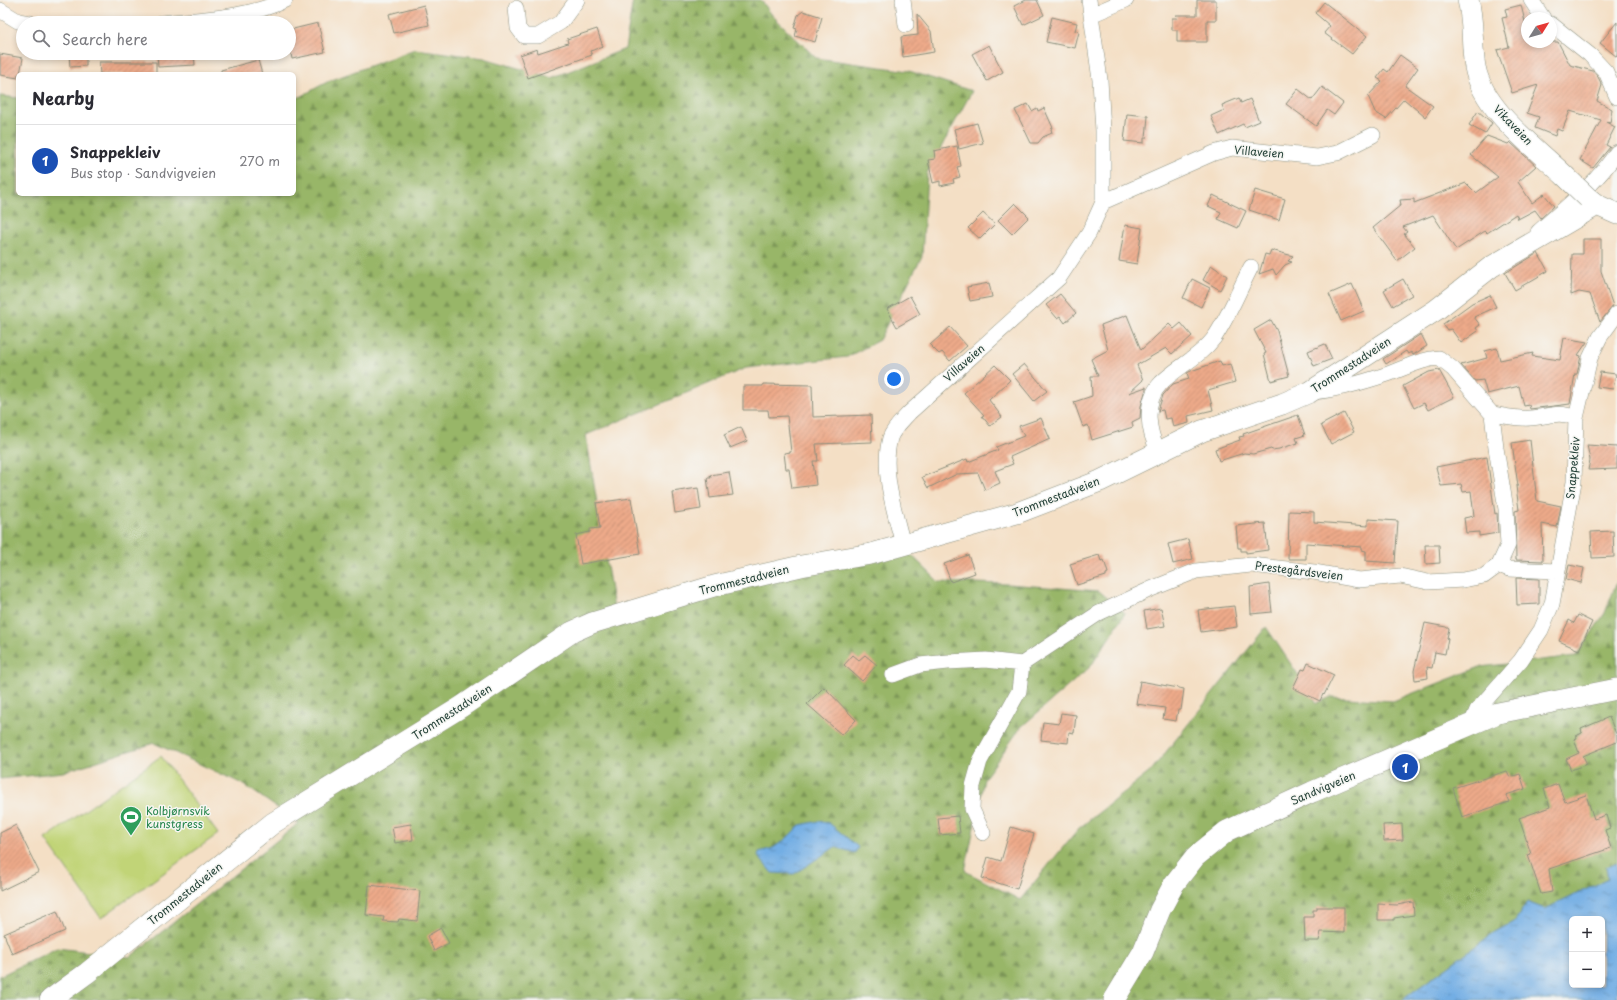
<!DOCTYPE html>
<meta charset="utf-8">
<style>
:root{--surface:#fff;--page:#f7f7f7;--text:#2b2b33;--muted:#7c7c81;--line:#e1e1e2;--accent:#2563eb}
body{margin:0;font-family:"Playpen Sans",sans-serif;background:var(--page);color:var(--text)}
.controls{position:absolute;right:12px;bottom:12px;display:grid;overflow:hidden;border-radius:6px;box-shadow:0 2px 6px #0003}
.controls button{width:36px;height:36px;display:grid;place-items:center;padding:0;border:0;border-bottom:1px solid var(--line);background:var(--surface);color:var(--text);font:20px sans-serif}
.compass{position:absolute;left:1521px;top:12px;width:36px;height:36px;border-radius:50%;background:var(--surface);box-shadow:0 2px 6px #0003;rotate:53deg}
.you{position:absolute;left:894px;top:379px;width:14px;height:14px;margin:-10px;border:3px solid #fff;border-radius:50%;background:#1a73e8;box-shadow:0 0 0 6px #1a73e833}
.badge{display:grid;place-items:center;width:26px;height:26px;border-radius:50%;background:var(--accent);color:#fff;font-size:13px;font-weight:700}
.pin{position:absolute;translate:-50% -50%;border:2px solid #fff;box-shadow:0 1px 4px #0006}
.list{margin:0;padding:0;list-style:none}
h2{display:flex;justify-content:space-between;align-items:center;height:52px;margin:0;padding:0 16px;font-size:17px}
h2 small{font-size:13px;font-weight:400;color:var(--muted)}
.list li{display:grid;grid-template-columns:26px 1fr auto;gap:12px;align-items:center;box-sizing:border-box;height:72px;padding:0 16px;border-top:1px solid var(--line)}
.list b{display:block;font-size:15px;white-space:nowrap}
.list p{margin:0;font-size:13px;white-space:nowrap;color:var(--muted)}
.list em{font-size:13px;font-style:normal;color:var(--muted)}
.icon{flex:none;width:22px;height:22px;fill:none;stroke:currentColor;stroke-width:2;stroke-linecap:round;stroke-linejoin:round}
.map{position:relative;flex:none;width:1617px;height:1000px;overflow:hidden}
.search{position:absolute;background:var(--surface);box-shadow:0 2px 6px #0003;left:16px;top:16px;width:280px;height:44px;display:flex;align-items:center;gap:10px;box-sizing:border-box;padding:0 14px;border-radius:22px;color:var(--muted);font-size:15px}
.panel{position:absolute;background:var(--surface);box-shadow:0 2px 6px #0003;left:16px;top:72px;width:280px;height:124px;border-radius:6px}
.map>svg:first-child{display:block}
.forest{fill:url(#forest-firs);stroke:#5c7a4e}
.pitch{fill:#c1d477;stroke:#708856}
.water{fill:url(#water-ripples);stroke:#49768c;fill-rule:evenodd}
.building{fill:url(#building-hatch)}
.lines{fill:none;stroke-linecap:round;stroke-linejoin:round}
.minor-casing{stroke:#8a8e7c;stroke-width:16}
.secondary-casing{stroke:#8a8e7c;stroke-width:22}
.minor{stroke:#fff;stroke-width:15}
.secondary{stroke:#fff;stroke-width:21}
.secondary-bridge-casing{stroke:#8a8e7c;stroke-width:22;stroke-linecap:butt}
.secondary-bridge{stroke:#fff;stroke-width:21}
.labels{text-anchor:middle;stroke-width:3;stroke-linejoin:round;paint-order:stroke}
.street-label{font-size:11px;fill:#1f3d34;stroke:#f6f6f2}
.leisure-label{font-size:11px;fill:#27864d;stroke:#f6f6f2;text-anchor:start}
</style>
<div class="map">
<svg width="1617" height="1000" viewBox="0 0 1617 1000">
<defs>
<pattern id="forest-firs" width="22" height="20" patternUnits="userSpaceOnUse"><rect width="22" height="20" fill="#98b668"/><path d="M5 1l3.5 6h-7zM16 11l3.5 6h-7z" fill="#7b9556"/></pattern>
<pattern id="water-ripples" width="26" height="14" patternUnits="userSpaceOnUse"><rect width="26" height="14" fill="#73aee4"/><path d="M2 4q2-2 4 0t4 0M15 11q2-2 4 0t4 0" fill="none" stroke="#5e8fba"/></pattern>
<pattern id="building-hatch" width="6" height="6" patternUnits="userSpaceOnUse"><rect width="6" height="6" fill="#eeaa8a"/><path d="M-1 1l2-2M0 6l6-6M5 7l2-2" fill="none" stroke="#c08c72"/></pattern>
</defs>
<rect width="100%" height="100%" fill="#f6f6f2"/>
<filter id="ink" filterUnits="userSpaceOnUse"><feTurbulence type="fractalNoise" baseFrequency=".025" numOctaves="2"/><feDisplacementMap in="SourceGraphic" scale="8" xChannelSelector="R" yChannelSelector="G"/><feConvolveMatrix kernelMatrix="1 2 1 2 8 2 1 2 1" color-interpolation-filters="sRGB"/></filter>
<filter id="wash" filterUnits="userSpaceOnUse"><feTurbulence type="fractalNoise" baseFrequency=".012" numOctaves="4" result="noise"/><feDisplacementMap in="SourceGraphic" scale="16" xChannelSelector="R" yChannelSelector="G"/><feGaussianBlur stdDeviation="0.9" result="paint"/><feColorMatrix in="noise" values="0 0 0 0 0 0 0 0 0 0 0 0 0 0 0 0 0 1.4 0 .05"/><feComposite in="paint" operator="in"/></filter>
<g filter="url(#wash)">
<rect width="100%" height="100%" fill="#f4dfc5"/>
<path class="forest" d="M633,0H761L772,15L816,58L909,71L972,91L927,173L922,256L879,340L847,357L746,368L586,435L614,609L903,547L939,582L1007,584L1099,591L1125,613L1091,666L1021,727L984,779L965,871L1020,900L1078,829L1150,772L1266,627L1317,703L1331,697L1393,701L1480,667L1576,656L1605,613L1617,582V863L1606,867L1608,879L1545,909L1527,902L1515,921L1495,932L1402,1000H0V976L57,948L130,957L299,823L243,784L154,743L63,772L0,779V96L18,98V194H294V100L329,81L415,49L484,58L552,78L625,49Z"/>
<path class="pitch" d="M161,756L218,834L101,918L45,839Z"/>
<path class="water" d="M819,821L829,823L858,847L855,853L835,847L794,874L772,873L758,856L759,852L773,848L786,839L800,825Z
M1617,863V1000H1402L1495,932L1515,921L1527,902L1545,909L1608,879L1606,867ZM1572,919H1602V985H1572Z"/>
<g id="blocks">
<path class="building" d="M1026,0H1037L1044,15L1023,25L1014,6Z
M1197,0H1216V20H1207V42H1177V30H1172V18H1177L1176,15H1197Z
M1324,2L1367,36L1352,54L1324,33L1330,26L1315,13Z
M424,5L429,25L394,33L389,14Z
M1521,5L1527,30V42H1558L1570,65L1593,71L1598,77L1602,85L1597,101L1612,109L1610,123L1606,122L1615,127L1606,145L1610,147L1593,168L1580,160L1601,120L1570,111L1562,131L1557,129L1555,136L1535,128L1539,117L1527,113L1538,85L1512,93L1497,50L1509,47L1502,18L1507,17L1505,9Z
M803,11L822,17L815,42L795,36L797,29L794,28L798,15Z
M917,14L931,31L934,52L903,57L901,37L918,35Z
M1052,17L1077,23L1075,31L1079,32L1075,48L1046,42Z
M1617,22V57L1600,43Z
M318,23L325,52L292,59L289,44V30Z
M597,29L603,47L590,51L592,55L528,78L520,55L537,49L538,53L568,43L567,39Z
M989,45L1003,72L987,81L972,54Z
M69,53H86V66L70,67Z
M157,53H194L195,65L158,67Z
M0,54L23,58L20,74H18V78L0,75Z
M1400,55L1418,68L1405,86L1433,106L1425,117L1404,99L1386,119L1375,112L1368,96L1382,81L1377,78L1384,69L1388,72Z
M258,60L262,74H221V70Z
M99,62H156V74H100Z
M1322,87L1343,103L1334,115L1327,110L1316,126L1286,104L1298,89L1312,100Z
M1239,98L1241,103L1250,99L1259,121L1245,127L1243,124L1219,135L1211,116L1224,110L1222,105Z
M1028,104L1032,111L1037,108L1038,111L1044,108L1053,128L1051,129L1052,133L1043,137L1038,143H1031L1015,110Z
M1478,111L1492,123L1485,134L1469,125Z
M1127,114L1148,116L1146,138H1144V143L1124,141Z
M977,123L983,143L959,149L954,129Z
M1487,136L1508,144L1510,142L1536,166L1518,182L1532,203L1544,194L1554,206L1541,218L1535,210L1518,219L1516,214L1487,233L1485,231L1456,250L1433,215L1403,227L1407,232L1404,234L1415,247L1397,261L1373,228L1401,205L1400,200L1414,199V203L1466,183L1476,193L1498,177L1471,155Z
M957,146L961,166L957,167L960,177L953,179L954,183L940,186V181L933,183L928,160L935,159L934,151Z
M1255,190L1285,199L1279,220L1249,210Z
M1213,195L1246,211L1238,228L1218,219L1221,212L1208,206Z
M1015,203L1029,217L1012,234L998,220Z
M983,213L995,224L980,239L968,228Z
M1125,225L1142,228L1137,264L1119,261Z
M1583,239H1601V271L1613,306L1600,322L1590,294L1579,292L1571,295L1572,254H1583Z
M1271,250L1293,256L1288,261L1292,262L1285,265L1276,275L1273,269L1259,274L1265,254L1269,255Z
M1538,253L1548,271L1515,290L1505,273Z
M1211,265L1227,276L1220,290L1203,280Z
M1192,279L1210,288L1201,307L1183,298Z
M1403,279L1412,295L1393,306L1384,290Z
M989,283L992,297L970,301L967,287Z
M1352,284L1364,311L1341,321L1329,294Z
M1060,294L1076,313L1065,323L1060,316L1057,318L1046,305Z
M1490,295L1496,307L1474,317L1480,325L1476,328L1478,331L1461,343L1451,329L1447,330L1443,324L1472,303Z
M910,296L920,314L897,327L887,309Z
M1127,315L1141,350L1169,324L1174,329L1181,323L1192,336L1172,354L1166,348L1137,365L1143,380L1129,393L1146,387V389L1141,406L1140,418L1132,422L1133,427L1092,440L1088,425L1083,427L1074,402L1092,396L1091,376H1098L1091,359L1108,350L1101,325Z
M1271,320L1277,331L1289,376L1271,381L1264,354L1266,353L1254,330Z
M950,327L967,346L950,361L942,352L939,354L930,345Z
M1421,334L1427,346L1413,355L1411,352L1408,354L1406,351L1386,364L1383,359Z
M1564,338L1587,342L1578,355L1581,356L1577,374H1575L1570,404L1530,409L1529,405L1524,406L1519,386L1487,394L1483,380L1475,381L1461,365L1487,358L1485,351L1497,348L1500,360L1533,353L1532,356L1560,360Z
M1325,344L1332,359L1314,366L1308,351Z
M1220,361L1222,366L1230,364L1235,382L1208,390L1213,410L1188,416L1189,423L1173,427L1171,418L1165,419L1163,410L1158,411L1163,395L1173,384L1189,379L1187,373L1191,371Z
M1024,364L1047,391L1034,401L1012,374Z
M995,365L1010,380L989,400L1002,417L990,426L982,416L984,415L964,393Z
M1439,370L1454,397L1428,410L1424,403L1414,408L1403,386L1429,372Z
M1600,372L1616,374L1613,389L1597,387Z
M763,384L812,385L813,417L871,415L872,442L816,444L818,461H813L816,485L792,488L789,469H786L784,453L791,452L787,416L769,417L768,410H743V386H763Z
M1344,413L1354,432L1331,444L1321,425Z
M1298,415L1305,435L1296,438L1298,443L1279,449L1272,450L1271,449L1253,454L1244,453L1219,461L1215,449L1240,440L1239,437L1244,436L1243,434Z
M1041,418L1050,439L1010,457L1013,464L995,471L1000,483L985,490L978,473L957,474L928,488L922,477L967,459L968,462L998,450L996,447L1024,436L1019,426Z
M741,427L747,441L730,448L724,435Z
M1530,440L1537,501L1561,506L1557,527L1542,524L1543,561L1516,560L1515,511L1519,510L1516,486H1518L1512,443Z
M1587,445L1617,447V469L1588,470L1590,460Z
M1487,457L1495,514L1497,513L1498,533L1479,536V532L1466,533L1464,518L1474,516L1471,491L1463,492L1461,484L1441,486L1436,467Z
M729,472L733,495L710,498L707,478H711L710,475Z
M698,488L701,509L675,513L672,492Z
M631,498L640,554L581,564L576,535L590,532V529L600,528L596,503Z
M1289,511L1314,512V522L1368,526V519L1398,521L1395,563L1366,561V551L1362,550V547L1306,543V559H1288Z
M1265,523L1268,550L1246,553V551H1241V548H1238L1236,526Z
M1613,531L1614,557L1592,558L1591,532Z
M1188,539L1193,559L1173,564L1168,544Z
M1425,545H1439L1440,563L1426,564Z
M968,555L975,573L951,582L944,564Z
M1099,555L1101,561L1104,560L1108,573L1106,574V576L1077,585L1070,564Z
M1569,565L1584,568L1581,583L1566,579Z
M1516,578L1539,579V604L1517,605Z
M1269,584L1272,612L1251,614L1250,587Z
M1234,606L1237,627L1201,632L1198,610Z
M1161,608L1165,626L1147,629L1144,611Z
M1578,615L1592,622L1579,650L1559,641L1569,620L1574,623Z
M1425,623L1446,627L1449,629L1447,638H1448L1445,654L1435,652L1432,668L1427,667L1428,678L1415,680L1414,671Z
M853,655L859,660L865,655L877,665L862,681L844,665Z
M1308,663L1334,675L1324,695L1323,694L1320,701L1293,688L1302,669L1305,670Z
M1140,681L1184,689L1181,710H1178L1176,721L1163,719L1165,708L1136,704Z
M824,687L856,720L842,735L807,704Z
M1061,713L1076,715L1074,733L1069,732L1068,743L1041,740L1043,722L1059,724Z
M1609,717L1617,736V742L1583,756L1587,764L1571,770L1566,759L1579,753L1574,739L1577,738L1576,736L1582,733L1581,729Z
M1507,771L1510,777L1520,774L1525,789L1506,795L1509,802L1462,817L1453,788Z
M1558,784L1565,802L1586,795L1594,819L1606,815L1610,828L1605,830L1611,848L1549,869L1552,892L1541,894L1528,855L1531,854L1519,818L1550,807L1544,789Z
M958,816L960,833L940,835L938,818Z
M411,824L413,840L395,843L392,827Z
M1402,824L1403,840L1384,841L1383,825Z
M16,825L39,872L0,891V833Z
M1011,827L1034,834L1017,889L982,878L988,857L1001,861Z
M369,885L420,891L417,921L399,919L398,922L383,921L384,917L366,915Z
M1413,902L1414,915L1394,918V920H1378V904L1397,905Z
M1317,907H1344V933L1321,932L1319,941H1305L1304,917H1313V910H1317Z
M57,911L65,931L12,954L4,934Z
M441,928L449,943L434,951L427,936Z"/>
</g>
</g>
<g filter="url(#ink)">
<use href="#blocks" fill-opacity="0" stroke="#8a8e7c" stroke-width="1"/>
<g class="lines">
<g class="minor-casing">
<path id="minor" d="M903,0L906,25
M1531,0L1543,18
M516,8L518,28L524,36H538L561,22L577,0
M0,10L18,21L30,23
M1091,15L1126,0
M161,23C201,19 248,18 285,0
M1551,24L1590,55L1606,72L1617,97
M1103,202L1214,153L1232,148L1317,157L1337,153L1373,135
M1538,232C1565,208 1597,183 1617,152
M1492,414C1505,416 1517,419 1530,418C1549,417 1557,410 1576,418
M1159,452C1148,432 1143,402 1161,383C1177,367 1200,357 1214,338C1229,316 1239,290 1251,267
M903,545C895,512 881,472 890,438C893,429 903,420 909,413L1059,278L1089,233L1103,202V131L1100,80L1089,0
M1499,565L1509,569L1557,571
M893,675L920,665L948,662L986,660L1022,664
M1471,724L1477,710L1521,660L1541,630L1552,604L1574,482L1576,418L1590,358L1600,337L1617,314
M983,833L972,809L973,786L980,761L1019,691L1022,664L1099,613L1151,589L1196,571L1251,565L1314,572L1359,580L1400,576L1428,582L1463,580L1484,576L1499,565L1508,545L1506,509L1496,448L1492,414L1453,369L1439,358C1421,359 1405,368 1388,374C1364,382 1338,390 1313,392"/>
</g>
<g class="secondary-casing">
<path id="secondary" d="M1468,0C1474,21 1471,45 1475,67C1483,110 1535,147 1565,176
M1588,198L1597,205L1617,214
M50,1000L87,973L273,823L461,707L572,632L592,623L714,586L801,566L871,554L903,545L1017,513L1100,481L1202,431L1282,404L1310,392L1436,310L1491,267L1597,205
M1114,1000L1143,952L1160,910L1174,884L1195,857L1227,831L1312,792L1498,713L1617,689"/>
</g>
<use href="#minor" class="minor"/>
<use href="#secondary" class="secondary"/>
<g class="secondary-bridge-casing">
<path id="secondary-bridge" d="M1565,176L1588,198"/>
</g>
<use href="#secondary-bridge" class="secondary-bridge"/>
</g>
</g>
<defs>
<g id="stadium-pin" transform="scale(1.15)"><path d="M0 17L-7.5 6A9.5 9.5 0 1 1 7.5 6Z" fill="#2e9e5b" stroke="#f6f6f2"/><path d="M0-5a6.5 5 0 1 0 0 10a6.5 5 0 1 0 0-10ZM-3.5-1.8h7v3.6h-7Z" fill="#fff"/></g>
</defs>
<g fill-rule="evenodd">
<use href="#stadium-pin" x="131" y="817"/>
</g>
<g class="labels">
<g class="street-label">
<text transform="translate(1513 125) rotate(46)" y="4">Vikaveien</text>
<text transform="translate(1259 152) rotate(5)" y="4">Villaveien</text>
<text transform="translate(964 363) rotate(-41)" y="4">Villaveien</text>
<text transform="translate(1351 365) rotate(-33)" y="4">Trommestadveien</text>
<text transform="translate(1573 468) rotate(-85)" y="4">Snappekleiv</text>
<text transform="translate(1056 497) rotate(-21)" y="4">Trommestadveien</text>
<text transform="translate(1299 571) rotate(7)" y="4">Prestegårdsveien</text>
<text transform="translate(744 580) rotate(-14)" y="4">Trommestadveien</text>
<text transform="translate(452 712) rotate(-33)" y="4">Trommestadveien</text>
<text transform="translate(1323 788) rotate(-23)" y="4">Sandvigveien</text>
<text transform="translate(185 894) rotate(-39)" y="4">Trommestadveien</text>
</g>
<g class="leisure-label">
<text x="146" y="815">Kolbjørnsvik<tspan x="146" dy="13">kunstgress</tspan></text>
</g>
</g>
</svg>
<div class="controls">
<button>+</button>
<button>−</button>
</div>
<svg class="compass" viewBox="-18 -18 36 36"><path d="M0-13l5 13h-10z" fill="#e53935"/><path d="M0 13l5-13h-10z" fill="#7c7c81"/></svg>
<div class="you"></div>
<div class="pin badge" style="left:1405px;top:767px;background:#1a4fb4">1</div>
<div class="search"><svg class="icon" aria-label="search" viewBox="0 0 24 24"><circle cx="10" cy="10" r="6"/><path d="M15 15l6 6"/></svg>Search here</div>
<section class="panel">
<h2>Nearby<small></small></h2>
<ul class="list">
<li><span class="badge" style="background:#1a4fb4">1</span><div><b>Snappekleiv</b><p>Bus stop · Sandvigveien</p></div><em>270 m</em></li>
</ul>
</section>
</div>
